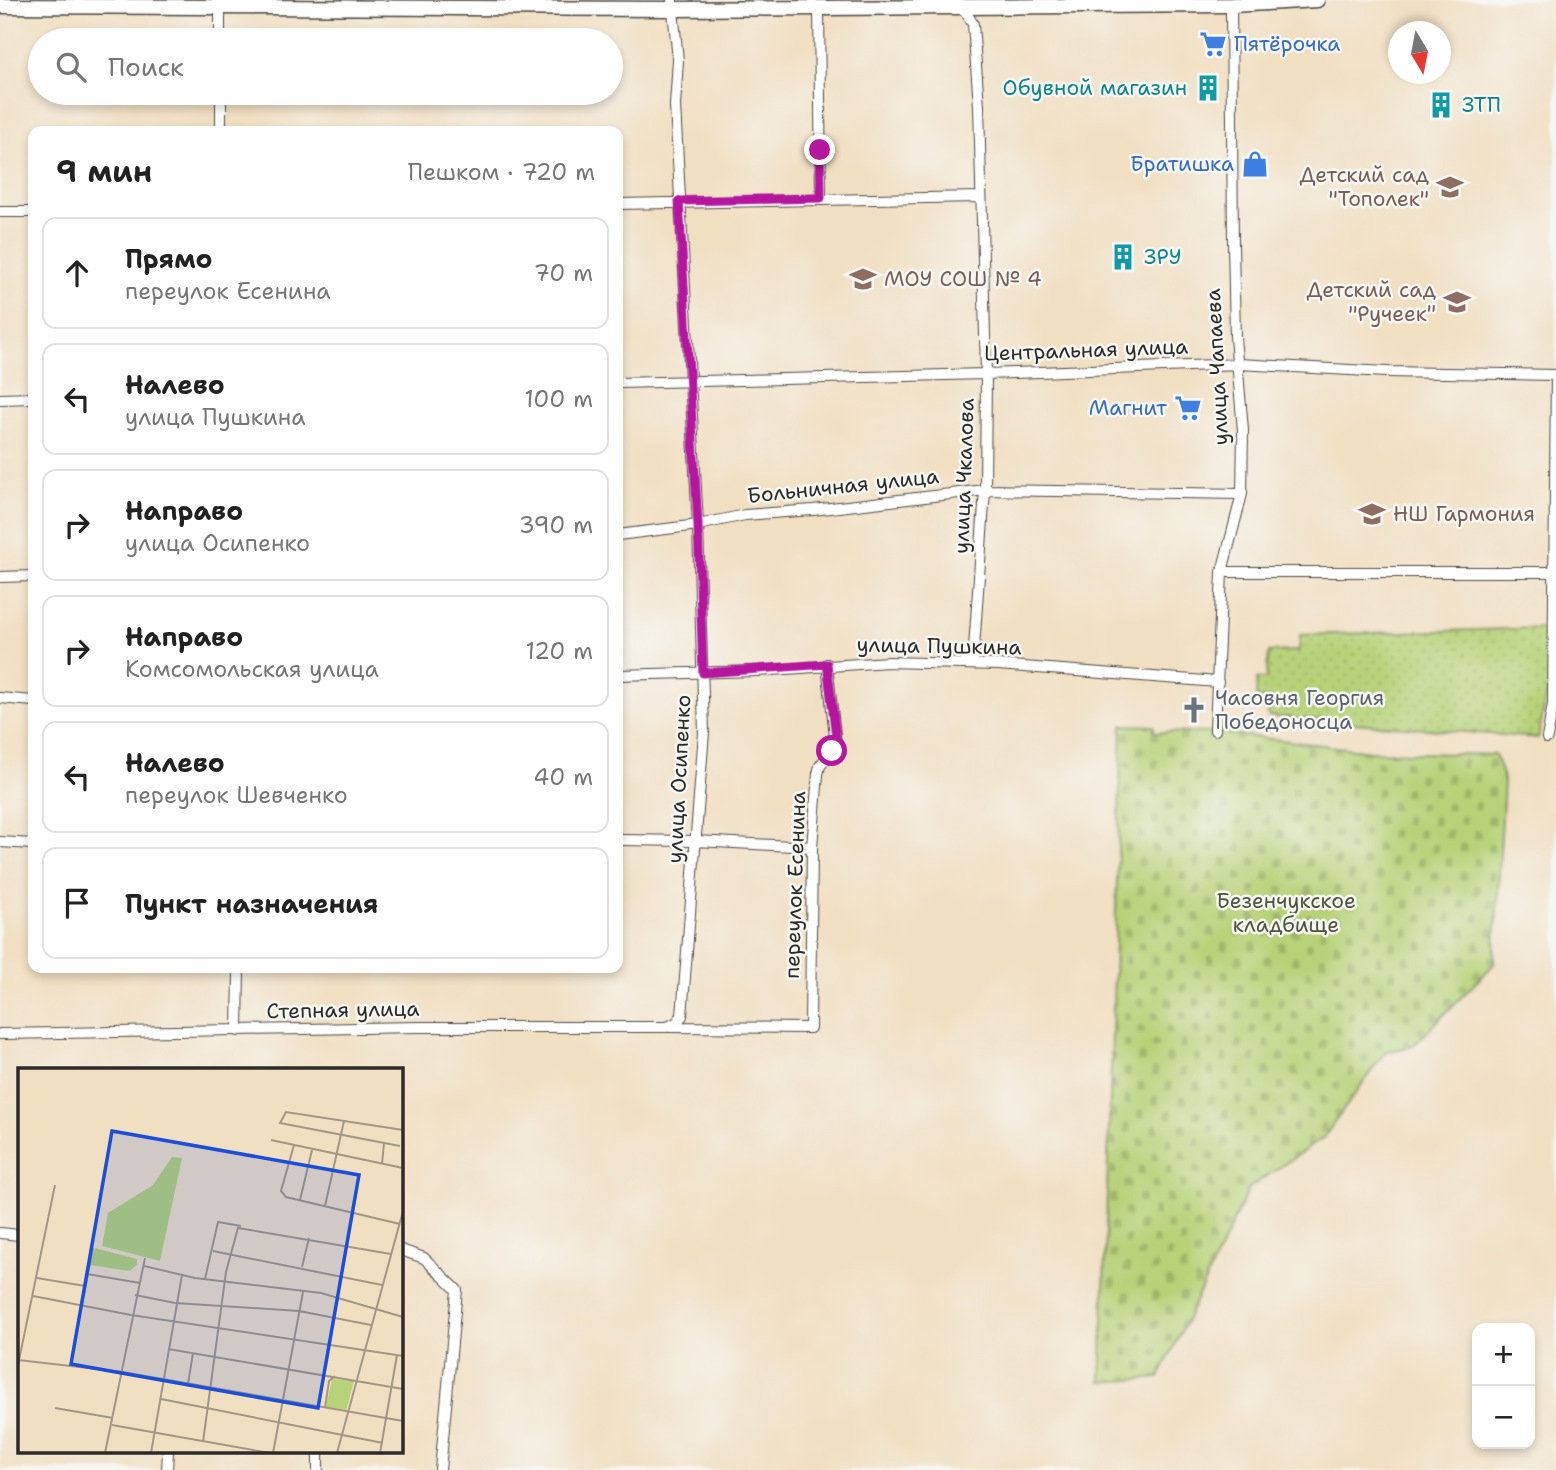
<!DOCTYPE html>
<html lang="ru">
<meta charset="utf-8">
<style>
:root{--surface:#fff;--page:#f2f2f2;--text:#222;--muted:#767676;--line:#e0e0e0}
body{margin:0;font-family:"Shantell Sans",sans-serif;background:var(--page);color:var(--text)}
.controls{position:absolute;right:21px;bottom:21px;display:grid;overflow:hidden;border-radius:14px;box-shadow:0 4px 10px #0003}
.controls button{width:63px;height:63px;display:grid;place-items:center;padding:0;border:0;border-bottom:2px solid var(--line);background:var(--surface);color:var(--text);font:35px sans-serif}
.compass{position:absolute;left:1388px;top:21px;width:63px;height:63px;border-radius:50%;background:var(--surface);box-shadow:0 4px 10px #0003;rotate:170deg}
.stop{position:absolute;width:21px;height:21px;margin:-16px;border:5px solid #b5179e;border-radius:50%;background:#fff}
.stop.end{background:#b5179e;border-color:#fff;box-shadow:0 2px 7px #0008}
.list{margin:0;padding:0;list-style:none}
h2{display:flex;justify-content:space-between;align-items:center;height:91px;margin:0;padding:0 28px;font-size:30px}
h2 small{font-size:23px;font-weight:400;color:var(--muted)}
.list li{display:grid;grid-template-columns:46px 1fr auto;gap:21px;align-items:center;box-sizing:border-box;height:112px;margin:0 14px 14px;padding:0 14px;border:2px solid var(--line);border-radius:14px}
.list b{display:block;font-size:26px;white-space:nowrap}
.list p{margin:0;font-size:23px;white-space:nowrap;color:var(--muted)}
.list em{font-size:23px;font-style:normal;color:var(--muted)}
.icon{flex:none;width:38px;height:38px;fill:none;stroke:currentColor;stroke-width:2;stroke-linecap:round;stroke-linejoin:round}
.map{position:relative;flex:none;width:1556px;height:1470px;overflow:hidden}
.search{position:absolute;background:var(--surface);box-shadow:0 4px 10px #0003;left:28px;top:28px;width:595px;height:77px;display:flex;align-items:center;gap:18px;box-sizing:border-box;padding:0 24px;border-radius:38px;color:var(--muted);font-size:26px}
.panel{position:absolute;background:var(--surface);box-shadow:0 4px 10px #0003;left:28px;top:126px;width:595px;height:847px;border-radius:14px}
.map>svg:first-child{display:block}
.grass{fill:url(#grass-dots);stroke:#717e52;stroke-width:2}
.cemetery{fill:url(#cemetery-stones);stroke:#717e52;stroke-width:2}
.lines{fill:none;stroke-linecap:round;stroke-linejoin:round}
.street-casing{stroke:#494642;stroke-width:12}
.secondary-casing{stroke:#494642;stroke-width:17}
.street{stroke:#fff;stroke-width:10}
.secondary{stroke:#fff;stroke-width:14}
.route{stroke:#b5179e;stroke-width:9}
.labels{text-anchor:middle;stroke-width:5;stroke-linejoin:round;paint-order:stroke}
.shop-label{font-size:21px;fill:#366cbe;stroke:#f6f6f2;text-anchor:end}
.culture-label{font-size:21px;fill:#0d838f;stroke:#f6f6f2;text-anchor:start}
.education-label{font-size:21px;fill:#785e54;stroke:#f6f6f2;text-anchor:end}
.street-label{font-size:21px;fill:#2b2b2b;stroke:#f6f6f2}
.worship-label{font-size:21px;fill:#5b616d;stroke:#f6f6f2;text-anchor:start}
.park-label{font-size:21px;fill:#4e553e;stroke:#f6f6f2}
.inset-road{fill:none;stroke:#a29786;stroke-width:2}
.view{fill:#1d4ed8;fill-opacity:0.15;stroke:#1d4ed8;stroke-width:3.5}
.inset-edge{fill:none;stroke:#2b2b2b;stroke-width:3.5}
</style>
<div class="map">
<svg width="1556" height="1470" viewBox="0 0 1556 1470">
<defs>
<pattern id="grass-dots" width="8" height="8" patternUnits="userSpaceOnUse" patternTransform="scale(1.75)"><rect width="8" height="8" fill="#b7d278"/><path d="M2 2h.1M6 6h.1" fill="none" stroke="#9eb468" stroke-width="1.8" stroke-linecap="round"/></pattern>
<pattern id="cemetery-stones" width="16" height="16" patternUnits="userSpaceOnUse" patternTransform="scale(1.75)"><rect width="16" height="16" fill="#b7d278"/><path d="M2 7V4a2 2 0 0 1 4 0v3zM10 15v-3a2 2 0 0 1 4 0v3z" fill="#9eb468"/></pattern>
</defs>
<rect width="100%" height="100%" fill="#f6f6f2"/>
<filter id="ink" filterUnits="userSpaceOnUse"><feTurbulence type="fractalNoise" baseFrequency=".0143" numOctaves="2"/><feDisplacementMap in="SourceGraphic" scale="14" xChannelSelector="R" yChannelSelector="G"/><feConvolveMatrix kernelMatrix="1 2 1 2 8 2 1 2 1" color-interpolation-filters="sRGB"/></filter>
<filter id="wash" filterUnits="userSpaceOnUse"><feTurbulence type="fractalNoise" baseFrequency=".00686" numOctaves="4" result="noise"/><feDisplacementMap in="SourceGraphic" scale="28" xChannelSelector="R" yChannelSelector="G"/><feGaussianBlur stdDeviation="1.57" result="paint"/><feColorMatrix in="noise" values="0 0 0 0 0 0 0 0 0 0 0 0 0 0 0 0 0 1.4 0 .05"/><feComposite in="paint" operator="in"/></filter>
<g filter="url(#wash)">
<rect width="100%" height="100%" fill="#f1dfc2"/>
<path class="grass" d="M1548,628L1549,683L1538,738L1268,716V699L1256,698L1257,679H1266L1269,652L1299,651L1300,635Z"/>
<path class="cemetery" d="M1122,725L1154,726V732L1222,733L1379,752L1495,755L1504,781L1494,964L1413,1046L1385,1052L1324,1137L1249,1188L1159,1378L1101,1382Z"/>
</g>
<g filter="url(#ink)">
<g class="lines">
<g class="street-casing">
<path id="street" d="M220,2V40
M961,4L973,24L979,106L986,374L985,490L973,663
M819,8L821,198
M221,93V131
M618,204L980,197
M0,212H33
M618,383L986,374L1239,364L1387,372L1556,375
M0,399L33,398
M618,535L698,525L745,515L813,510L985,490L1242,494
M1222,572H1554
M0,577L33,576
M618,675L757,671L888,662L998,665L1218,682
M0,698L33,701
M1215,730L1222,572L1242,494L1243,430L1235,337L1233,243L1231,5
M1547,738L1553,704L1556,375
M618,840L696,841L812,847
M0,842L33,844
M670,1027L810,1028L812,847L818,774L820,766L836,745L827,664
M238,1031L239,968
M0,1034L419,1027H667L676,1023L682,1016L704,732L698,525L675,106L678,60L672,0
M0,1233L19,1235
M401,1250L424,1258L457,1290L440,1470
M167,1470L168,1451
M318,1470V1451"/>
</g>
<g class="secondary-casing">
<path id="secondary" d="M0,6L675,9L1231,5L1317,0"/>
</g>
<use href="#street" class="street"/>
<use href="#secondary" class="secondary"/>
</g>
</g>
<g class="lines" filter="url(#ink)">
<path class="route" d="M820,150L821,198L679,201L698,525L703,673L827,664L836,736V745L832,751"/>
</g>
<defs>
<g id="supermarket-bare" transform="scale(2.1)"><path d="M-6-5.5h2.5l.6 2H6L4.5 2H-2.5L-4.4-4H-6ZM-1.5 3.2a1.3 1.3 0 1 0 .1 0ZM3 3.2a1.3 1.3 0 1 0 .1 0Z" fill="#3f7fe0" stroke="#f6f6f2" stroke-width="2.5" paint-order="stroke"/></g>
<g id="building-bare" transform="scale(2.1)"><path d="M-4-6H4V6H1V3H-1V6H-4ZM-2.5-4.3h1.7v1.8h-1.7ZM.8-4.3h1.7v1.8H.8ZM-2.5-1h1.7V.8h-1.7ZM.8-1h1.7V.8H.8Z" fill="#0f9aa8" stroke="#f6f6f2" stroke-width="2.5" paint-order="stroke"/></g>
<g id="shop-bare" transform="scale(2.1)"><path d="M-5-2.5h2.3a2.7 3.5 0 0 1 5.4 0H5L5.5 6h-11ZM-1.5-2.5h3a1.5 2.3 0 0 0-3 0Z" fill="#3f7fe0" stroke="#f6f6f2" stroke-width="2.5" paint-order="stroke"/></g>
<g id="school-bare" transform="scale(2.1)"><path d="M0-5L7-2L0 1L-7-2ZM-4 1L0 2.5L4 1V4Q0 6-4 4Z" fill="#8d6e63" stroke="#f6f6f2" stroke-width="2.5" paint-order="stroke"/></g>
<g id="church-bare" transform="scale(2.1)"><path d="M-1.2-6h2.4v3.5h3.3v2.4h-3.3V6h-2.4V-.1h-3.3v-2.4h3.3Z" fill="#6b7280" stroke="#f6f6f2" stroke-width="2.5" paint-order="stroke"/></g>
</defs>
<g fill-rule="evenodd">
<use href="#supermarket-bare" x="1213" y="44"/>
<use href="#building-bare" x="1208" y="88"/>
<use href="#building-bare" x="1441" y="105"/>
<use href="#shop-bare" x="1255" y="164"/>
<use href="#school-bare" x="1450" y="187"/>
<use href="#building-bare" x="1123" y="257"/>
<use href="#school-bare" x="863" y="279"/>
<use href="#school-bare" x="1457" y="302"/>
<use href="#supermarket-bare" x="1188" y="408"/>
<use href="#school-bare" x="1372" y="514"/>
<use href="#church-bare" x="1194" y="710"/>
</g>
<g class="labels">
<g class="shop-label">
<text x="1234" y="51" text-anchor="start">Пятёрочка</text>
<text x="1234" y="171">Братишка</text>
<text x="1167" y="415">Магнит</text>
</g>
<g class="culture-label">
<text x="1187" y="95" text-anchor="end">Обувной магазин</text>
<text x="1462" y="112">ЗТП</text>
<text x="1144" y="264">ЗРУ</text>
</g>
<g class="education-label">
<text x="1429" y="182">Детский сад<tspan x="1429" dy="24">"Тополек"</tspan></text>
<text x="884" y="286" text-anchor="start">МОУ СОШ № 4</text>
<text x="1436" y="297">Детский сад<tspan x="1436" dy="24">"Ручеек"</tspan></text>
<text x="1393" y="521" text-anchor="start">НШ Гармония</text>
</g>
<g class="street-label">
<text transform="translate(1086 350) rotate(-2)" y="7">Центральная улица</text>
<text transform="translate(1217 367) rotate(-93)" y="7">улица Чапаева</text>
<text transform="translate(964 476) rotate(-88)" y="7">улица Чкалова</text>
<text transform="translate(843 486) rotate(-6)" y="7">Больничная улица</text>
<text transform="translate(939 646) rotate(1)" y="7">улица Пушкина</text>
<text transform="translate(679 779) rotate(-87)" y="7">улица Осипенко</text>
<text transform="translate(795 885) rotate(-88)" y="7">переулок Есенина</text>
<text transform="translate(343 1010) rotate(-1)" y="7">Степная улица</text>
</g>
<g class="worship-label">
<text x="1215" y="705">Часовня Георгия<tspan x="1215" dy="24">Победоносца</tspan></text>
</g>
<g class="park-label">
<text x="1286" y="908">Безенчукское<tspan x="1286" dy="24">кладбище</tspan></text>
</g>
</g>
<g transform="translate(18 1068)">
<rect width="385" height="385" fill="#f1dfc2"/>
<path d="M77,180L119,191V197L111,203L72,197Z" fill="#b7d278"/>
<path d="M154,89L164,90L142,193L84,178L90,145L135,117Z" fill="#b7d278"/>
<path d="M314,311L336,313L328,343L308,339Z" fill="#b7d278"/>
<path class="inset-road" d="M253,72L385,100M276,77L263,123L268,129L382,156M382,78L262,55L268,44L385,62M364,96L366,75M282,132L294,82M307,138L326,53M195,183L364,217M126,198L177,210L303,225L385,249M284,199L291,170M69,206L122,215M19,210L67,218M187,211L200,154L223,158M117,227L157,235L281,243L353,257M15,228L113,247L385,288M64,237L75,180M150,281L385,321M0,292L105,304L385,353M0,297L37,117M170,316L175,285M143,331L365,375M37,340L95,350M307,340L311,313L317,308M94,357L252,385M185,374L208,204L220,160L373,186M87,385L127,190M133,385L164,207M255,385L285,224M319,385L385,143M362,385L379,287"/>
<path class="view" d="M94,63L341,107L300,340L53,296Z"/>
<rect width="385" height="385" class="inset-edge"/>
</g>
</svg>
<div class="controls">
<button>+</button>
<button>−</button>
</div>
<svg class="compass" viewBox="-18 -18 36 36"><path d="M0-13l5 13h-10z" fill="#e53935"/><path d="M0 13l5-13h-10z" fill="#767676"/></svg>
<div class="stop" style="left:832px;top:751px"></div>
<div class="stop end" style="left:820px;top:150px"></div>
<div class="search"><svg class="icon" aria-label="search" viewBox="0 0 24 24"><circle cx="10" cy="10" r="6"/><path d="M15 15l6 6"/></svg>Поиск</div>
<section class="panel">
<h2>9 мин<small>Пешком · 720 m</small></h2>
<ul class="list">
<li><svg class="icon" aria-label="ahead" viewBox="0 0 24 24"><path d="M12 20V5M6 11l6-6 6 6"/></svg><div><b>Прямо</b><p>переулок Есенина</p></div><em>70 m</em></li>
<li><svg class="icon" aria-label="left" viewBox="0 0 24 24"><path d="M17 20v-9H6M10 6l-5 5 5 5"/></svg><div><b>Налево</b><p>улица Пушкина</p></div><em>100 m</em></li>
<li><svg class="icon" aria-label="right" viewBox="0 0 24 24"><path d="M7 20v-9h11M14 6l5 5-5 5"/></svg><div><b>Направо</b><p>улица Осипенко</p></div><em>390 m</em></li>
<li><svg class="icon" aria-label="right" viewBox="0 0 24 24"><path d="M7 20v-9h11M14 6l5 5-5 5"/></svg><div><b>Направо</b><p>Комсомольская улица</p></div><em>120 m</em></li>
<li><svg class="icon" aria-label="left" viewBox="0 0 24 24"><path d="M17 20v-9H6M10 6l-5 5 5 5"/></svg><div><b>Налево</b><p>переулок Шевченко</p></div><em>40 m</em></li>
<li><svg class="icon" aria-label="arrive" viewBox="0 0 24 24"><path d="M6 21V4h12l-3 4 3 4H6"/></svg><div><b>Пункт назначения</b></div></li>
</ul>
</section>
</div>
